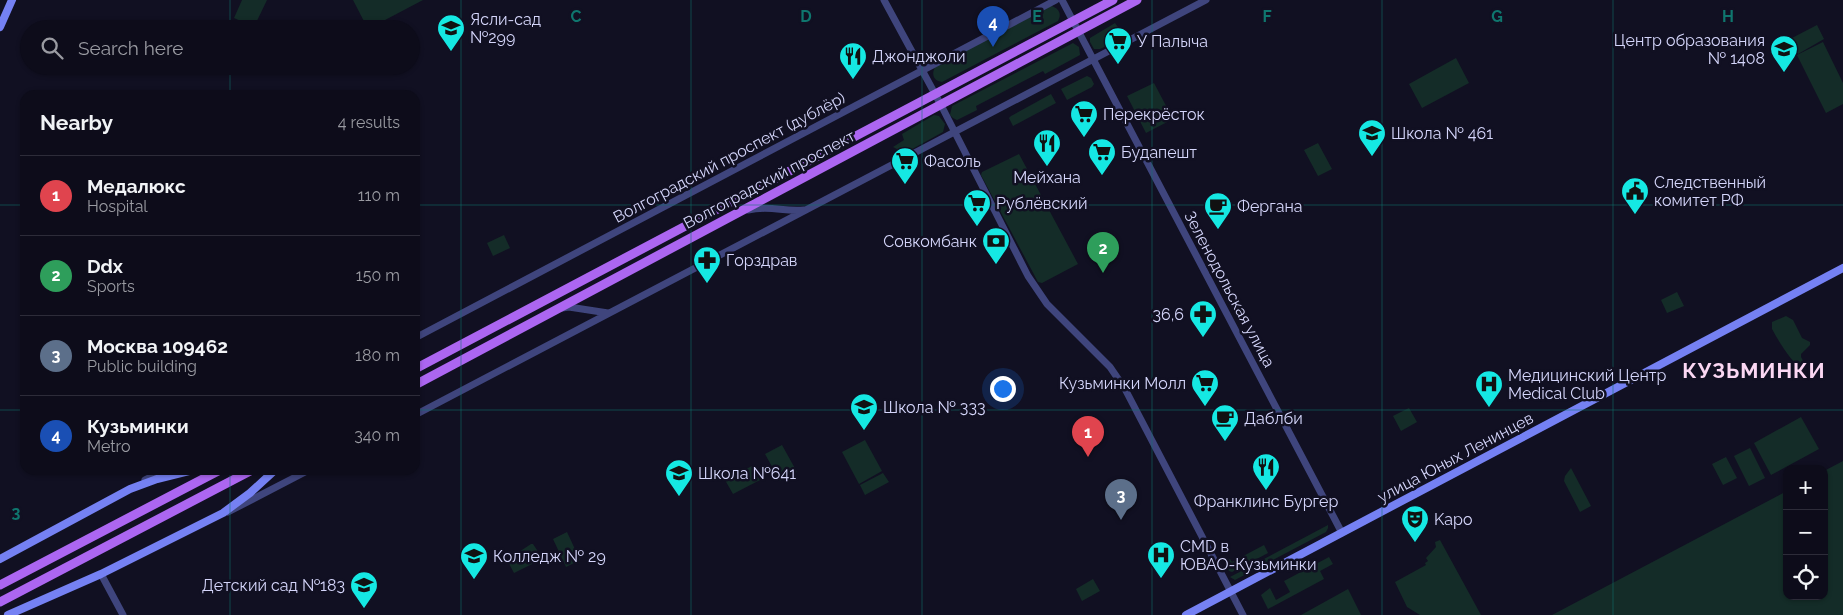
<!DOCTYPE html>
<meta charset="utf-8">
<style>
:root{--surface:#0d0c1a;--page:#161523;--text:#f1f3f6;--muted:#9a9ba2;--line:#2d2c39;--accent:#8c9099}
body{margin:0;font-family:Raleway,sans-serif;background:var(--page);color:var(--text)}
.controls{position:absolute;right:15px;bottom:15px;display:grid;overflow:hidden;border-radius:10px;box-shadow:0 1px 4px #0004}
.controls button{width:45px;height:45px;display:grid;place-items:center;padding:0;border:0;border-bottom:1px solid var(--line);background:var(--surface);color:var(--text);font:25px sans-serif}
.you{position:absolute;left:1002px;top:388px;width:18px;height:18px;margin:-12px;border:4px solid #fff;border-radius:50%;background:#1a73e8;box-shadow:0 0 0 8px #1a73e833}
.badge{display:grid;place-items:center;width:32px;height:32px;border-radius:50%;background:var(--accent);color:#fff;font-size:16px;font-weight:700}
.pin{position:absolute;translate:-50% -41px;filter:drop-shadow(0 1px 2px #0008)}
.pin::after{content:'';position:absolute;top:26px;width:18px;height:15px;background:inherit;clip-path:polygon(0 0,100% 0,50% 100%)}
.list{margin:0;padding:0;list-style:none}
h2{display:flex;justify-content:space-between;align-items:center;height:65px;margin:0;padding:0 20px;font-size:21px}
h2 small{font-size:16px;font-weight:400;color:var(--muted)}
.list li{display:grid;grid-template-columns:32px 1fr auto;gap:15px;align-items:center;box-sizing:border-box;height:80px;padding:0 20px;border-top:1px solid var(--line)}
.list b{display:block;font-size:19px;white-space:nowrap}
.list p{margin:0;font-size:16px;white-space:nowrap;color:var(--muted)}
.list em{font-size:16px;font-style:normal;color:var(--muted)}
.icon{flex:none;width:28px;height:28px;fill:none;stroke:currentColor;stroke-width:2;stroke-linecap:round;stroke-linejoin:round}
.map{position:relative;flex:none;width:1843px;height:615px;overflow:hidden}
.search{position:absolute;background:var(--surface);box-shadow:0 1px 4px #0004;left:20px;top:20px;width:400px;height:55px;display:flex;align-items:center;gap:12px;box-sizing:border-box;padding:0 18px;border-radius:28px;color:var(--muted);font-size:19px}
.panel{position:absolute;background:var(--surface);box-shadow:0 1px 4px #0004;left:20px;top:90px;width:400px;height:385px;border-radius:15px}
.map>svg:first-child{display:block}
.green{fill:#142c28}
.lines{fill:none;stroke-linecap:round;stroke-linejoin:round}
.tertiary{stroke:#3f457d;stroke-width:7}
.secondary{stroke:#7581f3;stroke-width:8}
.primary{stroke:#ac66f1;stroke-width:9}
.grid{fill:none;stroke:#0f766e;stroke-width:1;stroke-opacity:0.55}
.labels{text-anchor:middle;stroke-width:5;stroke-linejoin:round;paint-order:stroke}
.poi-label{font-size:16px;fill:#d5d6fb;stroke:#111022;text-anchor:start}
.street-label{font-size:16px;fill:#d5d6fb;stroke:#111022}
.district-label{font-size:21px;font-weight:bold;letter-spacing:1px;fill:#fbd7f3;stroke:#111022}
.grid-label{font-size:16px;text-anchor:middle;font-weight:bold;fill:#0f766e;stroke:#111022;stroke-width:5;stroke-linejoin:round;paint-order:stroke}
</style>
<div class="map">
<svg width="1843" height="615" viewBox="0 0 1843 615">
<rect width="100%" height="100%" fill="#111022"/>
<path class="green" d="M242,0H267L254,27L234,18Z
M353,0H423L368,29Z
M1051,6C1059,8 1062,14 1058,21L942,82C934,81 931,75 935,67Z
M1115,23L1125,37L1100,49H1094L1090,42V38Z
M1817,25L1824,39L1798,54L1790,39Z
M1823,42L1843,83V104L1826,113L1797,55Z
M1073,43L1079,47L1080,55L1045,74L1043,71L976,106L977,110L957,120L953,118L950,115L952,106Z
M1456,58L1469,83L1422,108L1409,84Z
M1087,76L1091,78L1094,84L1092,87L1067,100L1061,89Z
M1154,83L1173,119L1146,133L1127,96Z
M1051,94L1056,103L1013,126L1009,118L1011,116Z
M934,115L939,116L945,124L943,132L905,153L893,147L904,140L902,134Z
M1318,143L1332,169L1318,176L1304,150Z
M1019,154L1078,264L1042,283L1038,282L981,175L982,172Z
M504,235L510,248L493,256L487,243Z
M1677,292L1684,306L1667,313L1661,300Z
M1786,316L1793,320L1802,338L1810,342V345L1801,354V357L1806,366L1805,370C1793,366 1778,340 1772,329V322Z
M1409,408L1417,422L1401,431L1393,416Z
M1801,417L1819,449L1771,475L1754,443Z
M865,440L882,471L859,484L842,452Z
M782,445L797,472L780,481L765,454Z
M1750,448L1765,478L1749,486L1734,456Z
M1726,457L1737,478L1723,485L1712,464Z
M1843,461V615H1552L1787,491V596H1824V471Z
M752,466L760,480L733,494L725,480Z
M1571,468L1591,506L1580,512L1564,481L1565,476Z
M883,473L889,482L865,495L860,485Z
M1328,525V528L1326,532L1235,580L1230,577Z
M567,532L580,560L566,567L553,539Z
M1440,540L1481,615H1420L1407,607L1395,582L1426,565L1425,563L1428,561L1426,558L1436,547L1435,542Z
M531,544H533L541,556L540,560L514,573L507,560Z
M1264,545L1268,553L1232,572L1229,571L1224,562L1230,559L1232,562Z
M1329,557L1333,564L1320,571L1324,579L1268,609L1261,595L1270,588L1276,600L1290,592L1284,581Z
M1093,579L1100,591L1082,601L1076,589Z
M1348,589L1361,615H1301Z"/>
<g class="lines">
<path class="tertiary" d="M884,0L941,105L1028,276L1047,304L1110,367L1125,389L1243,615
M1062,0L1342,533
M748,210C770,205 783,212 804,210
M562,308L569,307L608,313
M415,338L1056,0
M415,415L1206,0
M145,480L165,470
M228,512L309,470
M101,574L123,615"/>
<path class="secondary" d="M0,27L12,0
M0,559L130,489L157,479L193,470
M8,615L101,574L223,513L250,493L275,470
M1186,615L1843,268"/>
<path class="primary" d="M415,369L1113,0
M415,385L1137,0
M0,585L220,470
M0,602L252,470"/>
</g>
<path class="grid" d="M230,0V29M461,0V615M691,0V615M922,0V615M1152,0V615M1382,0V615M1613,0V615M230,66V95M0,205H25M415,205H1843M0,410H25M415,410H1843M230,470V615"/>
<defs>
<g id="school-pin" transform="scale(1.4375)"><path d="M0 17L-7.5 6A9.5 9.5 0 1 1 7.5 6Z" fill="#15e8e3" stroke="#111022"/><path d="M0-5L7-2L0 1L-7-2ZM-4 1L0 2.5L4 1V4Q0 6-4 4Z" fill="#111"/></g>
<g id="supermarket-pin" transform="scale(1.4375)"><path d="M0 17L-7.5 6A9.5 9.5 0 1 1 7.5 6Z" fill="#15e8e3" stroke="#111022"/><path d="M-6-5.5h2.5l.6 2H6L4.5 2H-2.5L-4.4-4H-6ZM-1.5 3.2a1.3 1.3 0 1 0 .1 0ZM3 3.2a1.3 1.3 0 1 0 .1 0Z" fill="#111"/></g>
<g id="restaurant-pin" transform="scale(1.4375)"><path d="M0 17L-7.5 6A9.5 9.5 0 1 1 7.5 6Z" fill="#15e8e3" stroke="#111022"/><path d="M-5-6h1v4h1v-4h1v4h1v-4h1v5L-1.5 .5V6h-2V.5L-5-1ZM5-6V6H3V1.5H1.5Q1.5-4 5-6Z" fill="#111"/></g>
<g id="civic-pin" transform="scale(1.4375)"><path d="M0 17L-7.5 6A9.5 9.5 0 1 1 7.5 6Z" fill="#15e8e3" stroke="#111022"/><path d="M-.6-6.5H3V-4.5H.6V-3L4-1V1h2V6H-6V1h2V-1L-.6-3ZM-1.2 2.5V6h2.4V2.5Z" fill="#111"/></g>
<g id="cafe-pin" transform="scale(1.4375)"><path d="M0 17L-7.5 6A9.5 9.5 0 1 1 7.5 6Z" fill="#15e8e3" stroke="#111022"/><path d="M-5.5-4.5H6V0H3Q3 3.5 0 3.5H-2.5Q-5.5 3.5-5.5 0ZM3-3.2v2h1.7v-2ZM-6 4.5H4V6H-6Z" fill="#111"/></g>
<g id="bank-pin" transform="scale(1.4375)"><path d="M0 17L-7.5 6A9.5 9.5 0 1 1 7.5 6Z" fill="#15e8e3" stroke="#111022"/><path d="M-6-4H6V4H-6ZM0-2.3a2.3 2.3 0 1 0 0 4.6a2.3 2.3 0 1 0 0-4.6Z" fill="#111"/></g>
<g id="pharmacy-pin" transform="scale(1.4375)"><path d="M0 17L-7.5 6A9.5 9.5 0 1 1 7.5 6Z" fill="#15e8e3" stroke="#111022"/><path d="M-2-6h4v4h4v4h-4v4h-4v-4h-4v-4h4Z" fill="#111"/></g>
<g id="hospital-pin" transform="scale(1.4375)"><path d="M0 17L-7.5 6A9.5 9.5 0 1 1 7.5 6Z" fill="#15e8e3" stroke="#111022"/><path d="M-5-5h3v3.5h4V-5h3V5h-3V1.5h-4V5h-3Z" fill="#111"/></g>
<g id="theatre-pin" transform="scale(1.4375)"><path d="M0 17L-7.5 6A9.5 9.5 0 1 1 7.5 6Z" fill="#15e8e3" stroke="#111022"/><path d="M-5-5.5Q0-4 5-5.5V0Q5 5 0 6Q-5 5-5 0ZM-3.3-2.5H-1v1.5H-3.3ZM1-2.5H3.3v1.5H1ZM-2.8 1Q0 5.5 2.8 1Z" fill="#111"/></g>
<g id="university-pin" transform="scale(1.4375)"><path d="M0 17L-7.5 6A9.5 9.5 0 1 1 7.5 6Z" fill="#15e8e3" stroke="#111022"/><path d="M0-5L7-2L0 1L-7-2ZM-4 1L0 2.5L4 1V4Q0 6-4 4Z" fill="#111"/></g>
</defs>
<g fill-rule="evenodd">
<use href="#school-pin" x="451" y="28"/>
<use href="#supermarket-pin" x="1118" y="41"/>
<use href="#school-pin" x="1784" y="49"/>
<use href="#restaurant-pin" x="853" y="56"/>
<use href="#supermarket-pin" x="1084" y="114"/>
<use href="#school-pin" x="1372" y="133"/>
<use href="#restaurant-pin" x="1047" y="143"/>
<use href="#supermarket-pin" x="1102" y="152"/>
<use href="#supermarket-pin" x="905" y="161"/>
<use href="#civic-pin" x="1635" y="191"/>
<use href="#supermarket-pin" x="977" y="203"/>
<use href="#cafe-pin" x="1218" y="206"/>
<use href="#bank-pin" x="996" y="241"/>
<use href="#pharmacy-pin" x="707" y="260"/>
<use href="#pharmacy-pin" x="1203" y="314"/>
<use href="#supermarket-pin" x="1205" y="383"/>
<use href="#hospital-pin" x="1489" y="384"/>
<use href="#school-pin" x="864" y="407"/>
<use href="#cafe-pin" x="1225" y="418"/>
<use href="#restaurant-pin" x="1266" y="467"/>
<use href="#school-pin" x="679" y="473"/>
<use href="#theatre-pin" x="1415" y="519"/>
<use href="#hospital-pin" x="1161" y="555"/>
<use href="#university-pin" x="474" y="556"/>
<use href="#school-pin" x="364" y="585"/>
</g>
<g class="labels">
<g class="poi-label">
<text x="470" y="25">Ясли-сад<tspan x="470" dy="18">№299</tspan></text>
<text x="1765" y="46" text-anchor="end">Центр образования<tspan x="1765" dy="18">№ 1408</tspan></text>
<text x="1137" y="47">У Палыча</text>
<text x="872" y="62">Джонджоли</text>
<text x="1103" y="120">Перекрёсток</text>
<text x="1391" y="139">Школа № 461</text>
<text x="1121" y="158">Будапешт</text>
<text x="924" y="167">Фасоль</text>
<text x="1047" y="183" text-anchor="middle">Мейхана</text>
<text x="1654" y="188">Следственный<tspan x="1654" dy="18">комитет РФ</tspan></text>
<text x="996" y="209">Рублёвский</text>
<text x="1237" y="212">Фергана</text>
<text x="977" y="247" text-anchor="end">Совкомбанк</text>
<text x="726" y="266">Горздрав</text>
<text x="1184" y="320" text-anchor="end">36,6</text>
<text x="1508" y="381">Медицинский Центр<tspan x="1508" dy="18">Medical Club</tspan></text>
<text x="1186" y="389" text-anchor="end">Кузьминки Молл</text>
<text x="883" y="413">Школа № 333</text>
<text x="1244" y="424">Даблби</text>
<text x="698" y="479">Школа №641</text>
<text x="1266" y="507" text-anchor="middle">Франклинс Бургер</text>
<text x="1434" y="525">Kapo</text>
<text x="1180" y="552">CMD в<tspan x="1180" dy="18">ЮВАО-Кузьминки</tspan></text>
<text x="493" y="562">Колледж № 29</text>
<text x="345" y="591" text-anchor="end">Детский сад №183</text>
</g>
<g class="street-label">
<text transform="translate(729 157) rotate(-28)" y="6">Волгоградский проспект (дублёр)</text>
<text transform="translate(769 179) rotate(-28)" y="6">Волгоградский проспект</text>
<text transform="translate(1230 289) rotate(62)" y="6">Зеленодольская улица</text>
<text transform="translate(1455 457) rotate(-28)" y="6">улица Юных Ленинцев</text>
</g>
<g class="district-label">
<text x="1754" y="378">КУЗЬМИНКИ</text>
</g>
</g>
<g class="grid-label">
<text x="576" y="22">C</text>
<text x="806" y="22">D</text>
<text x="1037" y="22">E</text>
<text x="1267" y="22">F</text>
<text x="1497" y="22">G</text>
<text x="1728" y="22">H</text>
<text x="16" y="518">3</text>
</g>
</svg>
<div class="controls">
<button>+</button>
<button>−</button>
<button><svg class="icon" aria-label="locate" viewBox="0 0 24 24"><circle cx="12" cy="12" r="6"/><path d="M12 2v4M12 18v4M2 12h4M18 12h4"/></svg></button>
</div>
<div class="you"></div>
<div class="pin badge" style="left:1088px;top:457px;background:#e0444e">1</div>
<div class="pin badge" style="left:1103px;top:273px;background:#2e9e5b">2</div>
<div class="pin badge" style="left:1121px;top:520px;background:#5c6f8a">3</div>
<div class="pin badge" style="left:993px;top:47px;background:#1a4fb4">4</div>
<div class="search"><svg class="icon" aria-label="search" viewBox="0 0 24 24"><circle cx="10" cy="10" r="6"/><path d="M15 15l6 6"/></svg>Search here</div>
<section class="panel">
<h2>Nearby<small>4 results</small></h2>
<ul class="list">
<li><span class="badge" style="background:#e0444e">1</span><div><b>Медалюкс</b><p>Hospital</p></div><em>110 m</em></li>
<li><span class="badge" style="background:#2e9e5b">2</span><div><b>Ddx</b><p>Sports</p></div><em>150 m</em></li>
<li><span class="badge" style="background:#5c6f8a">3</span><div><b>Москва 109462</b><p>Public building</p></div><em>180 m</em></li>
<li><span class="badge" style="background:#1a4fb4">4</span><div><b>Кузьминки</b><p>Metro</p></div><em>340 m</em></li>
</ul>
</section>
</div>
